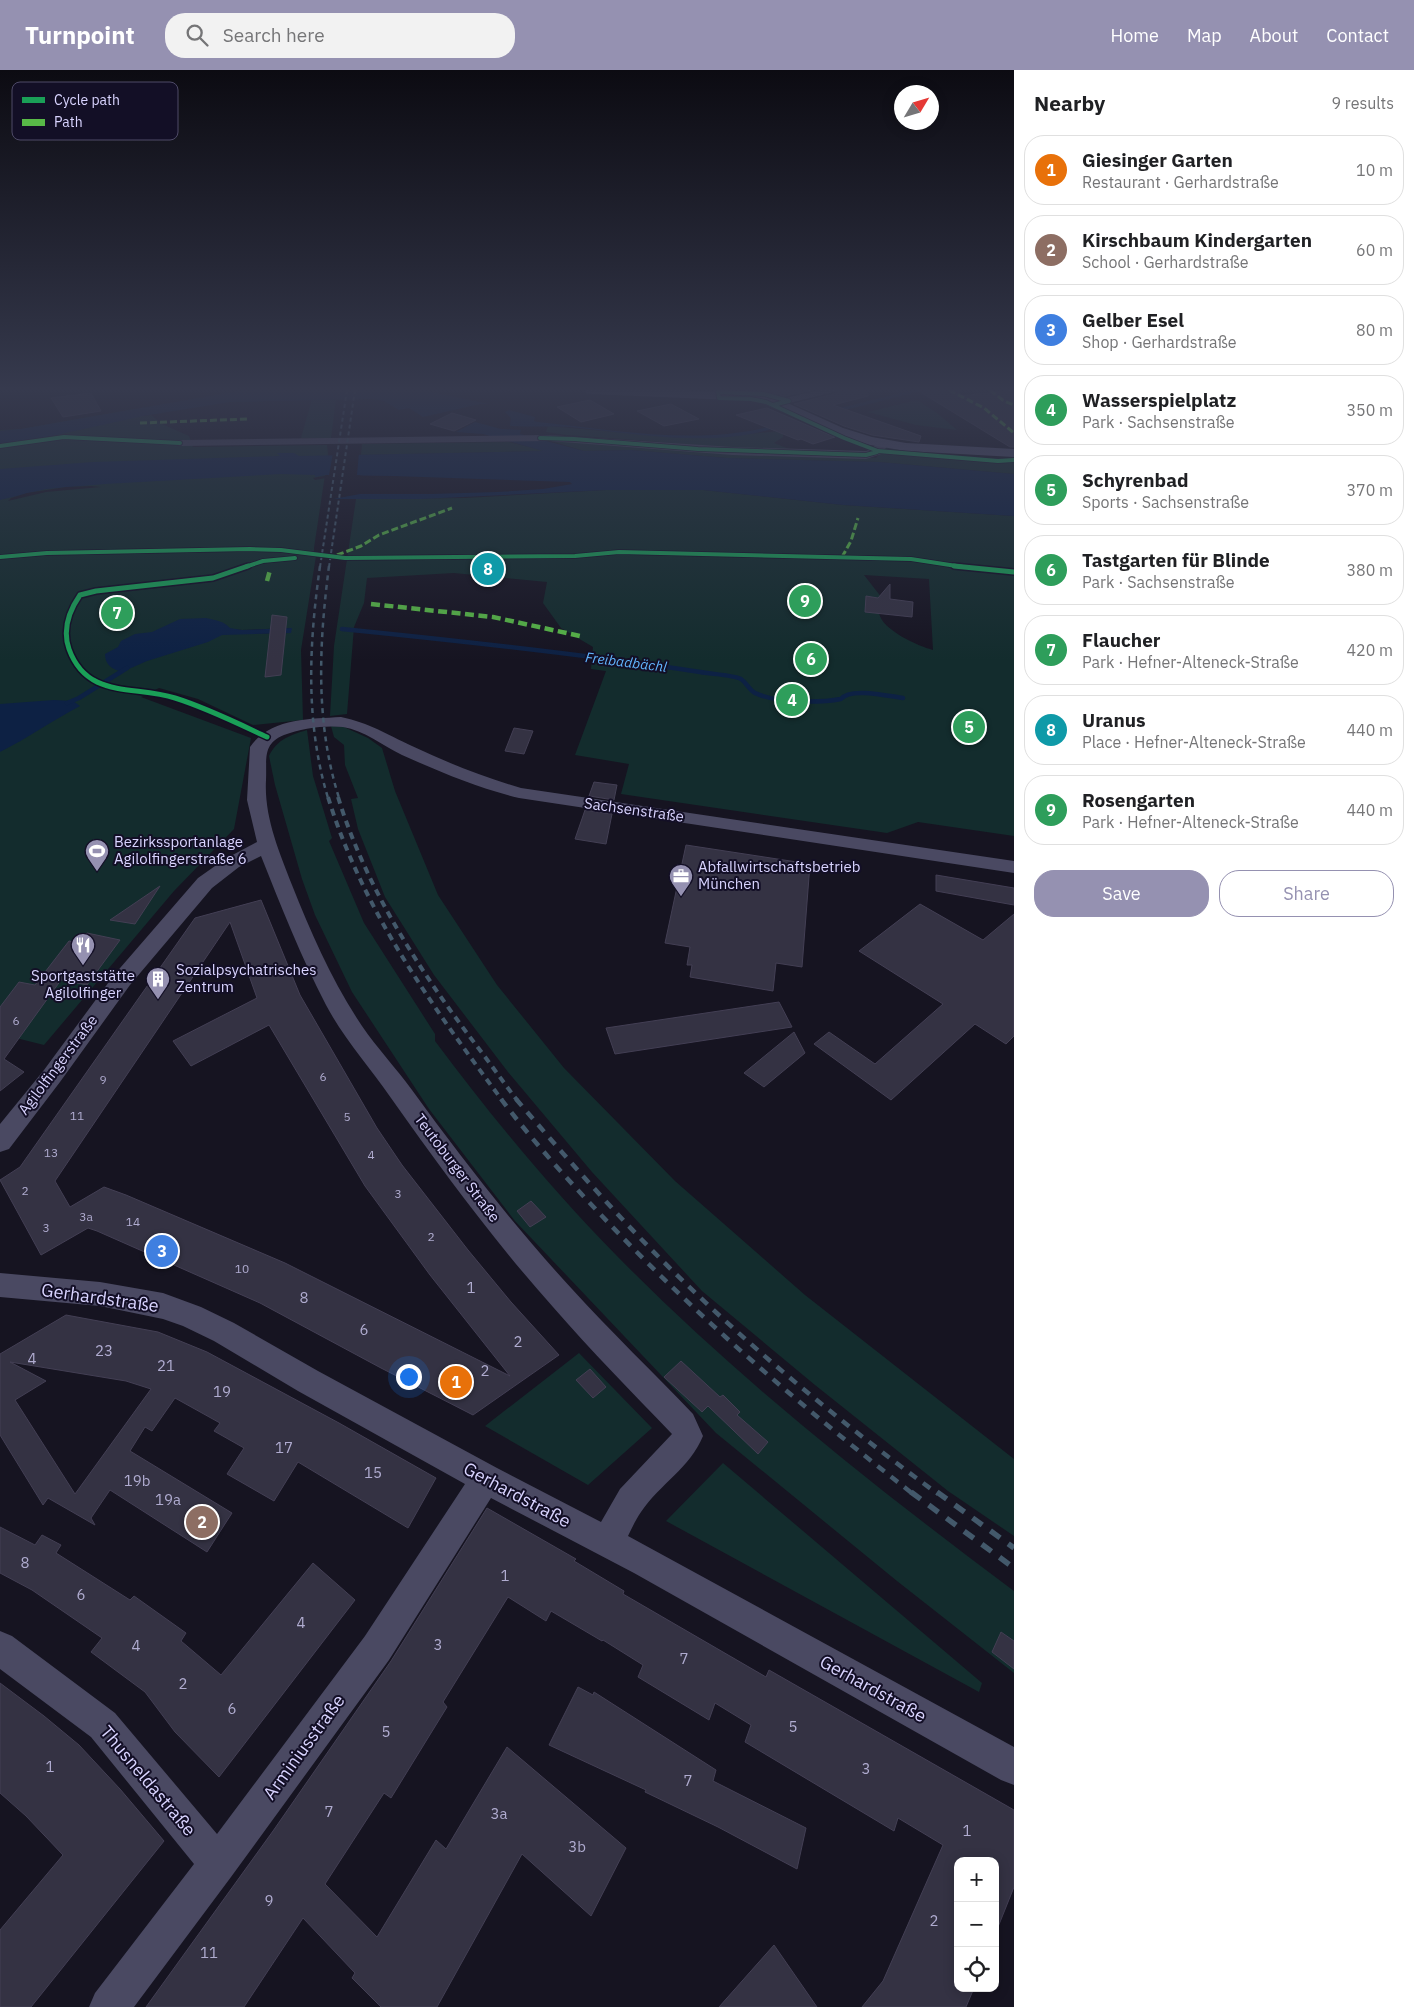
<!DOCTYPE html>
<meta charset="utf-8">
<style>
:root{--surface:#fff;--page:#f2f2f2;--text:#202124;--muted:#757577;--line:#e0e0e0;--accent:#9591b1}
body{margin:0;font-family:"IBM Plex Sans",sans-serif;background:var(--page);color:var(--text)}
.controls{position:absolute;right:15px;bottom:15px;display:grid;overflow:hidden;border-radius:10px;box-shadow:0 2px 12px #0003}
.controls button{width:45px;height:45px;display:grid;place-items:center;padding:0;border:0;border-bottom:1px solid var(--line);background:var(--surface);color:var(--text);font:25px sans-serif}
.compass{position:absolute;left:894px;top:15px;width:45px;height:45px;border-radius:50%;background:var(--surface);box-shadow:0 2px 12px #0003;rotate:52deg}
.you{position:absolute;left:408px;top:1306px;width:18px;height:18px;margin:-12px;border:4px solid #fff;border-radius:50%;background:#1a73e8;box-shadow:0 0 0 8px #1a73e833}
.badge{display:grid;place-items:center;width:32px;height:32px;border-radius:50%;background:var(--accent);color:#fff;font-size:16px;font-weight:700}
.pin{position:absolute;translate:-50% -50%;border:2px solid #fff;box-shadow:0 1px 5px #0006}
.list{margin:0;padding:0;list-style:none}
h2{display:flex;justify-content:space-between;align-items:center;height:65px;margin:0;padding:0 20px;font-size:21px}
h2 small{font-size:16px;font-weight:400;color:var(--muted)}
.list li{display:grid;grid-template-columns:32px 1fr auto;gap:15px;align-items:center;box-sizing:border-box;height:70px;margin:0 10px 10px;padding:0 10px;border:1px solid var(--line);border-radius:20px}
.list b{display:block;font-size:19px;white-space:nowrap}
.list p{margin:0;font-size:16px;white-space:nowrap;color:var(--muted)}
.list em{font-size:16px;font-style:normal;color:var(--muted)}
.actions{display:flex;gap:10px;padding:15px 20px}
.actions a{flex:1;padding:11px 0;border:1px solid var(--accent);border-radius:20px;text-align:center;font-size:18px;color:var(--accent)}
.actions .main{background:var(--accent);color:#fff}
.icon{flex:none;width:28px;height:28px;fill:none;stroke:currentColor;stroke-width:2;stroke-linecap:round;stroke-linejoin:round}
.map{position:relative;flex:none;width:1014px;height:1937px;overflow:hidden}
header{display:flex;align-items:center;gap:30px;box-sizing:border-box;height:70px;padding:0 25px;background:var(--accent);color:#fff}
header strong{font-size:24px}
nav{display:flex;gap:28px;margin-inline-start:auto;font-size:18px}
.search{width:350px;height:45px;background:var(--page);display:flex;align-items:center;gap:12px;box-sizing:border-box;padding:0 18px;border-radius:20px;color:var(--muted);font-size:19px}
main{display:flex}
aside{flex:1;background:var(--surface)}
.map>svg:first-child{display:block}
.green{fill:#132c2d;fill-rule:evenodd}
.water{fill:#0d2144}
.pier{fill:#161421}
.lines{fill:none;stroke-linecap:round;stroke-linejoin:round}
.stream{stroke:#0d2144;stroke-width:4.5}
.building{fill:#343243;stroke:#433f54;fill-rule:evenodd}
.minor{fill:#4a4962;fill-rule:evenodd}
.secondary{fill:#575674;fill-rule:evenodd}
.rail-far4{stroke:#43596b;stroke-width:2;stroke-dasharray:4 3;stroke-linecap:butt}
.rail-far3{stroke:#43596b;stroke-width:2.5;stroke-dasharray:5 4.5;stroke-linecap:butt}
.rail-far2{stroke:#43596b;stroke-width:4;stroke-dasharray:7 5.5;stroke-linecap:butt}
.rail-far1{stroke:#43596b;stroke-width:4.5;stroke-dasharray:9 8;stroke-linecap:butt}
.rail{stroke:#43596b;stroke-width:5.5;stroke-dasharray:12 10;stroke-linecap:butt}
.quiet-far1{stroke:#58b947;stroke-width:3;stroke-dasharray:7 3;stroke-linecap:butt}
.quiet{stroke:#58b947;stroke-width:4.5;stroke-dasharray:9 4.5;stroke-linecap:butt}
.cycleway-far1-casing{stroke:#130f26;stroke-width:5.5}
.cycleway-casing{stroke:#130f26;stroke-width:8}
.cycleway-far1{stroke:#1a9f57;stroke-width:4}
.cycleway{stroke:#1a9f57;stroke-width:5}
.labels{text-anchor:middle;stroke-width:4;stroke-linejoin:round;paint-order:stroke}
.number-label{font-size:12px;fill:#b0acd0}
.far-water-label{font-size:14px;font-style:italic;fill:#62b6ff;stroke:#130f26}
.street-label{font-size:15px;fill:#d9d4ff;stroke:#130f26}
.poi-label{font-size:15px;fill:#d9d4ff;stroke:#130f26;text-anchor:start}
.near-number-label{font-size:15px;fill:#b0acd0}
.near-street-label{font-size:18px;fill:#d9d4ff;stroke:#130f26}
.key{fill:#130f26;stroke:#4e4a67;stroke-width:1}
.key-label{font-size:14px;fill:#d9d4ff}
</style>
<header>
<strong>Turnpoint</strong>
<div class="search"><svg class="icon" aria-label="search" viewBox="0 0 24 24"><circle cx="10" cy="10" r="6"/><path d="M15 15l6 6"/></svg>Search here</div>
<nav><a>Home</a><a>Map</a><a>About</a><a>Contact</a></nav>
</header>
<main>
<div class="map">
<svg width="1014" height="1937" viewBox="0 0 1014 1937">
<rect width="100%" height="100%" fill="#161421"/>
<path class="green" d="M312,329H336L331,368H301Z
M917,330L937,343L957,360L916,355L868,342Z
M134,339L143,346L151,345L162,354L189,366L193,377L327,375L328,385L314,478V486H316L301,580L303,650L253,655L198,629L159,618L141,627L251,668L234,759L174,821L44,975L0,964V360L21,359ZM291,558V563L231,564L232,559L242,560Z
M548,356L681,368L719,367L779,361L783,363V367L774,373L789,379L728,377L567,365L546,362Z
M551,371L876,388L885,378L987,388H1014V404L879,392L727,388L631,380L584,381Z
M509,372L545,381L361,385L362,374Z
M606,420H703L843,435L1014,446V766L918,752L887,763L621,724L629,694L575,685L606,601L591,599L593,577L561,558L543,533L547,512L454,503L367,508L364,533L354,557L347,644L330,646L334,576L356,429L465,428ZM864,505L929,509L933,580C918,576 882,560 879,543L865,542L866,527L882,528Z
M331,656L344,657L368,668L382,678L395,721L438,825L497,915L564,998L675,1111L805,1225L1014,1389V1466L948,1421L815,1315L702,1221L592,1102L508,1002L434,905L385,827L358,759L351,729L358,728L345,695L344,675L334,667Z
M307,660L313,706L332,768L329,771L364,853L435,964V971C491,1046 551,1119 617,1186C739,1310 875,1417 1014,1521V1603L897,1511L716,1363L515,1151L429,1039L352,922L315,845L302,809L275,715L269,686C277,669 291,665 307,660Z
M579,1283L652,1358L588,1415L485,1356Z
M723,1393L982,1613L979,1622L666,1451Z"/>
<path class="water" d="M244,320H422L489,334H480L423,347L409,338L399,340L384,331L373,329L230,332L143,346L29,371L0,374V361L21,359Z
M913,320H925L837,342L832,340Z
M509,340L535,347L534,351L538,352C616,360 702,377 779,354L782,356C714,379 640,364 570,357C549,356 531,357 510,356L511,348L505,342Z
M475,352L501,359L521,360L520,364L584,381L631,380L727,388L879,392L1014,404V446L843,435L703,420H606L421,429H333L360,424H431L497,422L543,419L572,414L570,412L393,406L326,405L315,407V405L281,404L105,414L46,419L0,430V399L93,392L280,386L277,383H294L299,386L543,381L483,364L456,362Z
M206,548C215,550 224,551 230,558L242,560L292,558L291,563L222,565L208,572L147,591L122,602C112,599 105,595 105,584L118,577L121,571L135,564L152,562L180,549Z
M54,630L73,631L80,636C53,650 28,668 0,682V634Z"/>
<path class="pier" d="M359,382L357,405L375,408H326L315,410L313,408L329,405L333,383Z
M91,416L101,417L46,422L8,431L11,428L27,423L66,417Z"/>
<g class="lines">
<path class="stream" d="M342,559C462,571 582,584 700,602C710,604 734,605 741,609C747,613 749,620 755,623C776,633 819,633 841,629C850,617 888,626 903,628
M67,633L79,628L127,598"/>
</g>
<path class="building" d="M760,320H813L780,327Z
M837,320H868V326L833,335L921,366L919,372L872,365L844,356L794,334L834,324Z
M917,320H960V326L1014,320V377H1010Z
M91,323L101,341L63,347L51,328Z
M590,330L614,344L581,352L557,337Z
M671,334L699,349L664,356L637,341Z
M767,338L832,366L835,367L813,374L801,369L798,370L736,345Z
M452,343L476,350L454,361L430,354Z
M890,514V529L913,532L912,547L865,542L866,526L878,528Z
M272,545L287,547L281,605L265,607Z
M514,658L533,661L524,684L505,681Z
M594,712L617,715L614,730L589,726Z
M585,740L612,744L606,774L575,769Z
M686,775L810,794L802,897L776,893L773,921L690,907L692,895H687L690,877L665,873Z
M936,805L1014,818V835L936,821Z
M160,816L135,854L110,850Z
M261,830L300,925L377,1058L402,1095L468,1180L511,1232L559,1285L473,1345L381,1298L260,1233L97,1161L88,1158L41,1185L0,1110L20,1097L195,848ZM230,852L257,928L173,971L191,996L269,955L365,1116L430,1205L510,1306L285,1193L126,1125L104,1117L70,1137L55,1111Z
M920,834L983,870L1014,844V966L1006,974L975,954L891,1030L814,974L829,962L875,994L943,934L859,881Z
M87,863L120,870L87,915L61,910L4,989L24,1002L0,1021V937L19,912L35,915L69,871L79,873Z
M779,932L792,957L615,984L606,958Z
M794,962L805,983L764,1017L744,1003Z
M531,1131L546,1147L530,1157L517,1141Z
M66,1245L158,1262L207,1282L339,1353L436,1408L408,1458L298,1392L274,1431L227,1404L244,1378L214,1361L220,1353L175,1328L152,1361L145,1357L130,1381L232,1443L207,1482L110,1420L91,1448L95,1455L48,1428L43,1435L0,1365V1284ZM10,1292L126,1311L151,1319L75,1424L15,1330L46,1311Z
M681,1291L720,1327L723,1325L740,1342L737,1345L768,1372L758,1384L708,1336L702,1342L664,1307Z
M590,1299L606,1317L593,1328L576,1310Z
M487,1438L576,1489L574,1491L624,1521L623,1524L766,1607L769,1600L1014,1740V1817L996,1862L995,1791H958V1918H974L966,1937H862L883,1911L943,1775L898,1748L894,1761L745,1672L751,1655L715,1633L709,1650L638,1607L643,1595L603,1570L602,1571L551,1541L546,1551L508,1527L443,1632L447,1637L391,1728L384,1723L325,1814L377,1867L436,1770L446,1779L507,1677L626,1778L591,1846L522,1784L437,1937H381L352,1908L355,1903L303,1848L244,1937H146L273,1761L391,1591Z
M0,1457L35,1475L42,1465L61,1475L56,1483L130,1530L134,1526L186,1563L181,1571L221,1605L313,1493L355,1530L219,1707L175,1662L145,1622L91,1582L102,1568L32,1520L0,1503Z
M1001,1562L1014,1571V1599L992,1582Z
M0,1613L44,1646L79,1675L120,1719L164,1771L31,1937H0V1860L63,1785L26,1746L0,1723Z
M578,1617L593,1625L594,1622L716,1700L713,1711L806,1758L797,1799L718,1757L645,1722L646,1720L549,1675Z
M774,1875L817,1937H719Z"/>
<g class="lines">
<path class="minor" d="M819,320H835L834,322L777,336L772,333L773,331Z
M549,365L733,377L866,381C874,379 876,372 883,371L889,374L881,384L866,389L733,385L549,371L180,376L174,373L180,370Z
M341,647C370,653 386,664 412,676C448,693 483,707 521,718L1014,791V803L519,728C478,718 440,702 402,685C383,676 364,660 343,657C326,655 301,658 284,665C262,674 267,689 266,710C264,747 279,781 292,815C311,863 333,913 362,956C377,978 396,998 412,1020C462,1089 514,1156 572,1219C611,1262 653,1302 693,1344L703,1366C690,1398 660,1414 641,1442C636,1449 632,1458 628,1466L1014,1677V1715L1001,1710L634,1503L491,1428L389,1590L231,1807L134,1937H89L95,1923L194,1794L91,1667L0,1599V1561L12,1566L115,1643L217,1764L365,1566L465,1414L298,1321L214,1271L183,1256L163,1249L100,1236L0,1227V1203L100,1212L163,1223L201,1237L234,1253L318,1301L497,1398L601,1452L620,1419L672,1364C632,1322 591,1281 553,1237C494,1171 442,1100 391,1028C369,996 344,969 326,935C301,887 281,836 261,786L239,797L212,818L130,915L60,1012L9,1079L0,1082V1054L44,1000L114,905L198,808L225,789L257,772L247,730L250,677C270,648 309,649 341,647Z"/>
<path class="secondary" d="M585,320H675L757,323L774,327L843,358L872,367L906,373L1014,379V387L906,381L870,375L833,364L757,331L591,324L586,323Z"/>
<path class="rail-far4" d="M320,497L347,320
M329,497L355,320"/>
<path class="rail-far3" d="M320,496C309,574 305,652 328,728
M329,496C319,574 315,652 339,728"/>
<path class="rail-far2" d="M328,727C363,841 432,936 502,1030
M338,727C366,818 419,900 476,975C490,993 503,1012 517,1030"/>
<path class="rail-far1" d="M501,1029C532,1070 567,1109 602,1146C698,1248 803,1338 913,1424
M516,1029C557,1077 598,1124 642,1170C732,1263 834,1348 938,1424"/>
<path class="rail" d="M911,1422L1014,1498
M937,1422L1014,1478"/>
<path class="quiet-far1" d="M949,320L984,338L1014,363
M990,320L1004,331L1014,335
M140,353L247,349
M337,485L361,476L379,465L452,438
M842,487L851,471L858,448"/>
<path class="quiet" d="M267,511L270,500
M371,534L493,547L580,566"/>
<g class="cycleway-far1-casing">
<path id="cycleway-far1" d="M773,335L789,331L764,324L718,322L719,328L751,329L766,332L844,368L878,381L998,391L1014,390
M540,368L574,369L698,379L866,385L877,382
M0,376L64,367L180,373
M0,487L47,483L250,479L281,480L345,488L575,486L619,482L911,489L963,497
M245,497L263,491L295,488"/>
</g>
<g class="cycleway-casing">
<path id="cycleway" d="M248,496L213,508L96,521L80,525C69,541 62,559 69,579C87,629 133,615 175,628C207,638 237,653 267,667
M954,496L1014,502"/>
</g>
<use href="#cycleway-far1" class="cycleway-far1"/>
<use href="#cycleway" class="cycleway"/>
</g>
<linearGradient id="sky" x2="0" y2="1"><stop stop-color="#0c0b12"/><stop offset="0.54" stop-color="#363a4e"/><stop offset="1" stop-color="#363a4e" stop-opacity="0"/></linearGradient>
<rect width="1014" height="591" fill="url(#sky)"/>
<defs>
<g id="stadium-pin" transform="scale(1.25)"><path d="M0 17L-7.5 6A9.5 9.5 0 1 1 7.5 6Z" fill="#9591b1" stroke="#130f26"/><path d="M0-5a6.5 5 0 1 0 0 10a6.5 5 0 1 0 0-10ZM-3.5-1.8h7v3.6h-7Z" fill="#fff"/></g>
<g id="office-pin" transform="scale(1.25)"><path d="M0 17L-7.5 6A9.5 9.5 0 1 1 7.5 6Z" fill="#9591b1" stroke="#130f26"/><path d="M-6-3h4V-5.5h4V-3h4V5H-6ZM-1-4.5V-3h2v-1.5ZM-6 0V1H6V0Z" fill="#fff"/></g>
<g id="restaurant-pin" transform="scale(1.25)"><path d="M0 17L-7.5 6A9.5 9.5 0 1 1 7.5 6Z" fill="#9591b1" stroke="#130f26"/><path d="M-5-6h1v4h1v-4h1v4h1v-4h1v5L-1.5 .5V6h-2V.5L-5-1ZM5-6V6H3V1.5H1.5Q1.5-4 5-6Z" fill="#fff"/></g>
<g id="building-pin" transform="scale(1.25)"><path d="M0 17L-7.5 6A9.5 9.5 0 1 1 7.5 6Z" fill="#9591b1" stroke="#130f26"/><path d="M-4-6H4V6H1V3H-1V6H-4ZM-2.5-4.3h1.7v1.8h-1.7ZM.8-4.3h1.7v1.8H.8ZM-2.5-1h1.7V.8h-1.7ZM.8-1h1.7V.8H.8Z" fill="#fff"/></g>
</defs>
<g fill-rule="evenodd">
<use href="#stadium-pin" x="97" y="781"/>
<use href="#office-pin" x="681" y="806"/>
<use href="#restaurant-pin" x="83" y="875"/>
<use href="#building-pin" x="158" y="909"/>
</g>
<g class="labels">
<g class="number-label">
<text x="16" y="955">6</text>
<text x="323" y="1011">6</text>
<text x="103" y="1014">9</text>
<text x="77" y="1050">11</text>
<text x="347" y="1051">5</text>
<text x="51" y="1087">13</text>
<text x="371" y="1089">4</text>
<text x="25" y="1125">2</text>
<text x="398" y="1128">3</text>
<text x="86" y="1151">3a</text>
<text x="133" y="1156">14</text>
<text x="46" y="1162">3</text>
<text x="431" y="1171">2</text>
<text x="242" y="1203">10</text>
</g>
<g class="far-water-label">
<text transform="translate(626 592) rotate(7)" y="5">Freibadbächl</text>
</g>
<g class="street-label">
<text transform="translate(634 740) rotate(8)" y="5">Sachsenstraße</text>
<text transform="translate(58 995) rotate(-53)" y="5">Agilolfingerstraße</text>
<text transform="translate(457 1098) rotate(53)" y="5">Teutoburger Straße</text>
</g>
<g class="poi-label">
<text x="114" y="777">Bezirkssportanlage<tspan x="114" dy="17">Agilolfingerstraße 6</tspan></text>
<text x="698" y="802">Abfallwirtschaftsbetrieb<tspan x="698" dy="17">München</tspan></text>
<text x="176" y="905">Sozialpsychatrisches<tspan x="176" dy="17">Zentrum</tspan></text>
<text x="83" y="911" text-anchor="middle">Sportgaststätte<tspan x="83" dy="17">Agilolfinger</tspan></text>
</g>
<g class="near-number-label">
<text x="471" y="1223">1</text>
<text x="304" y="1233">8</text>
<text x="364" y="1265">6</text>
<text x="518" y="1277">2</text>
<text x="104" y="1286">23</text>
<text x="32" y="1294">4</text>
<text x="166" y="1301">21</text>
<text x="485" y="1306">2</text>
<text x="222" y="1327">19</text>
<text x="284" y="1383">17</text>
<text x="373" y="1408">15</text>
<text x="137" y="1416">19b</text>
<text x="168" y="1435">19a</text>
<text x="25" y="1498">8</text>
<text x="505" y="1511">1</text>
<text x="81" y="1530">6</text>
<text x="301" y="1558">4</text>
<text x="438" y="1580">3</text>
<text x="136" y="1581">4</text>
<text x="684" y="1594">7</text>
<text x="183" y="1619">2</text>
<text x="232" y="1644">6</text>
<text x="793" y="1662">5</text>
<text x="386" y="1667">5</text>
<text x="50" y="1702">1</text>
<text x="866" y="1704">3</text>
<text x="688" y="1716">7</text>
<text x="329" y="1747">7</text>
<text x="499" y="1749">3a</text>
<text x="967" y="1766">1</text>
<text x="577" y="1782">3b</text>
<text x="269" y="1836">9</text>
<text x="934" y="1856">2</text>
<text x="209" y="1888">11</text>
</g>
<g class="near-street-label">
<text transform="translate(100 1228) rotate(8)" y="6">Gerhardstraße</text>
<text transform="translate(517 1425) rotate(28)" y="6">Gerhardstraße</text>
<text transform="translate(873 1619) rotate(29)" y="6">Gerhardstraße</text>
<text transform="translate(304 1677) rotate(-54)" y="6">Arminiusstraße</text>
<text transform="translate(148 1711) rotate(50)" y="6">Thusneldastraße</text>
</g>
</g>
<rect x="12" y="12" width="166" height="58" rx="8" class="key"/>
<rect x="22" y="27" width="23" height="6" fill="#1a9f57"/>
<rect x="22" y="49" width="23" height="7" fill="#58b947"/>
<g class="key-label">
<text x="54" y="35">Cycle path</text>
<text x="54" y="57">Path</text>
</g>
</svg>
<div class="controls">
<button>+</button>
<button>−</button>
<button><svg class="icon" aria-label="locate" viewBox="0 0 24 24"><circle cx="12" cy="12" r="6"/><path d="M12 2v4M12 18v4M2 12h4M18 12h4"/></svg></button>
</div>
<svg class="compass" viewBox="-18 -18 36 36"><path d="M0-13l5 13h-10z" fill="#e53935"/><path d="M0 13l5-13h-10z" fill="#757577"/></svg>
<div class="you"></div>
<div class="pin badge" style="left:456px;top:1312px;background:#e8710a">1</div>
<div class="pin badge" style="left:202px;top:1452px;background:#8d6e63">2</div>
<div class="pin badge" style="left:162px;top:1181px;background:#3f7fe0">3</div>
<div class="pin badge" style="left:792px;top:630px;background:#2e9e5b">4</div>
<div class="pin badge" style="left:969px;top:657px;background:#2e9e5b">5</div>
<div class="pin badge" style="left:811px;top:589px;background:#2e9e5b">6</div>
<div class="pin badge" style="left:117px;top:543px;background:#2e9e5b">7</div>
<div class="pin badge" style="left:488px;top:499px;background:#0f9aa8">8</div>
<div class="pin badge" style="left:805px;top:531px;background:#2e9e5b">9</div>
</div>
<aside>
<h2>Nearby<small>9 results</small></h2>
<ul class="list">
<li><span class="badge" style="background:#e8710a">1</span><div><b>Giesinger Garten</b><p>Restaurant · Gerhardstraße</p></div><em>10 m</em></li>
<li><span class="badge" style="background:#8d6e63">2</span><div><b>Kirschbaum Kindergarten</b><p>School · Gerhardstraße</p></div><em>60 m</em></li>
<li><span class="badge" style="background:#3f7fe0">3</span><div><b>Gelber Esel</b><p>Shop · Gerhardstraße</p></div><em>80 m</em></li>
<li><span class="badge" style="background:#2e9e5b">4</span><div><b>Wasserspielplatz</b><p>Park · Sachsenstraße</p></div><em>350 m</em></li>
<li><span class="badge" style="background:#2e9e5b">5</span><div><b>Schyrenbad</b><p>Sports · Sachsenstraße</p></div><em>370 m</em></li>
<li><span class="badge" style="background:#2e9e5b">6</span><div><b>Tastgarten für Blinde</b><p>Park · Sachsenstraße</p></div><em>380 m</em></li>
<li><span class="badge" style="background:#2e9e5b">7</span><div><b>Flaucher</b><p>Park · Hefner-Alteneck-Straße</p></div><em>420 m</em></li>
<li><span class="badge" style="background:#0f9aa8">8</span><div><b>Uranus</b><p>Place · Hefner-Alteneck-Straße</p></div><em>440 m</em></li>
<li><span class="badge" style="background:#2e9e5b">9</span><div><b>Rosengarten</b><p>Park · Hefner-Alteneck-Straße</p></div><em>440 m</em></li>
</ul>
<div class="actions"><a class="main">Save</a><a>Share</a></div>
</aside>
</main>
